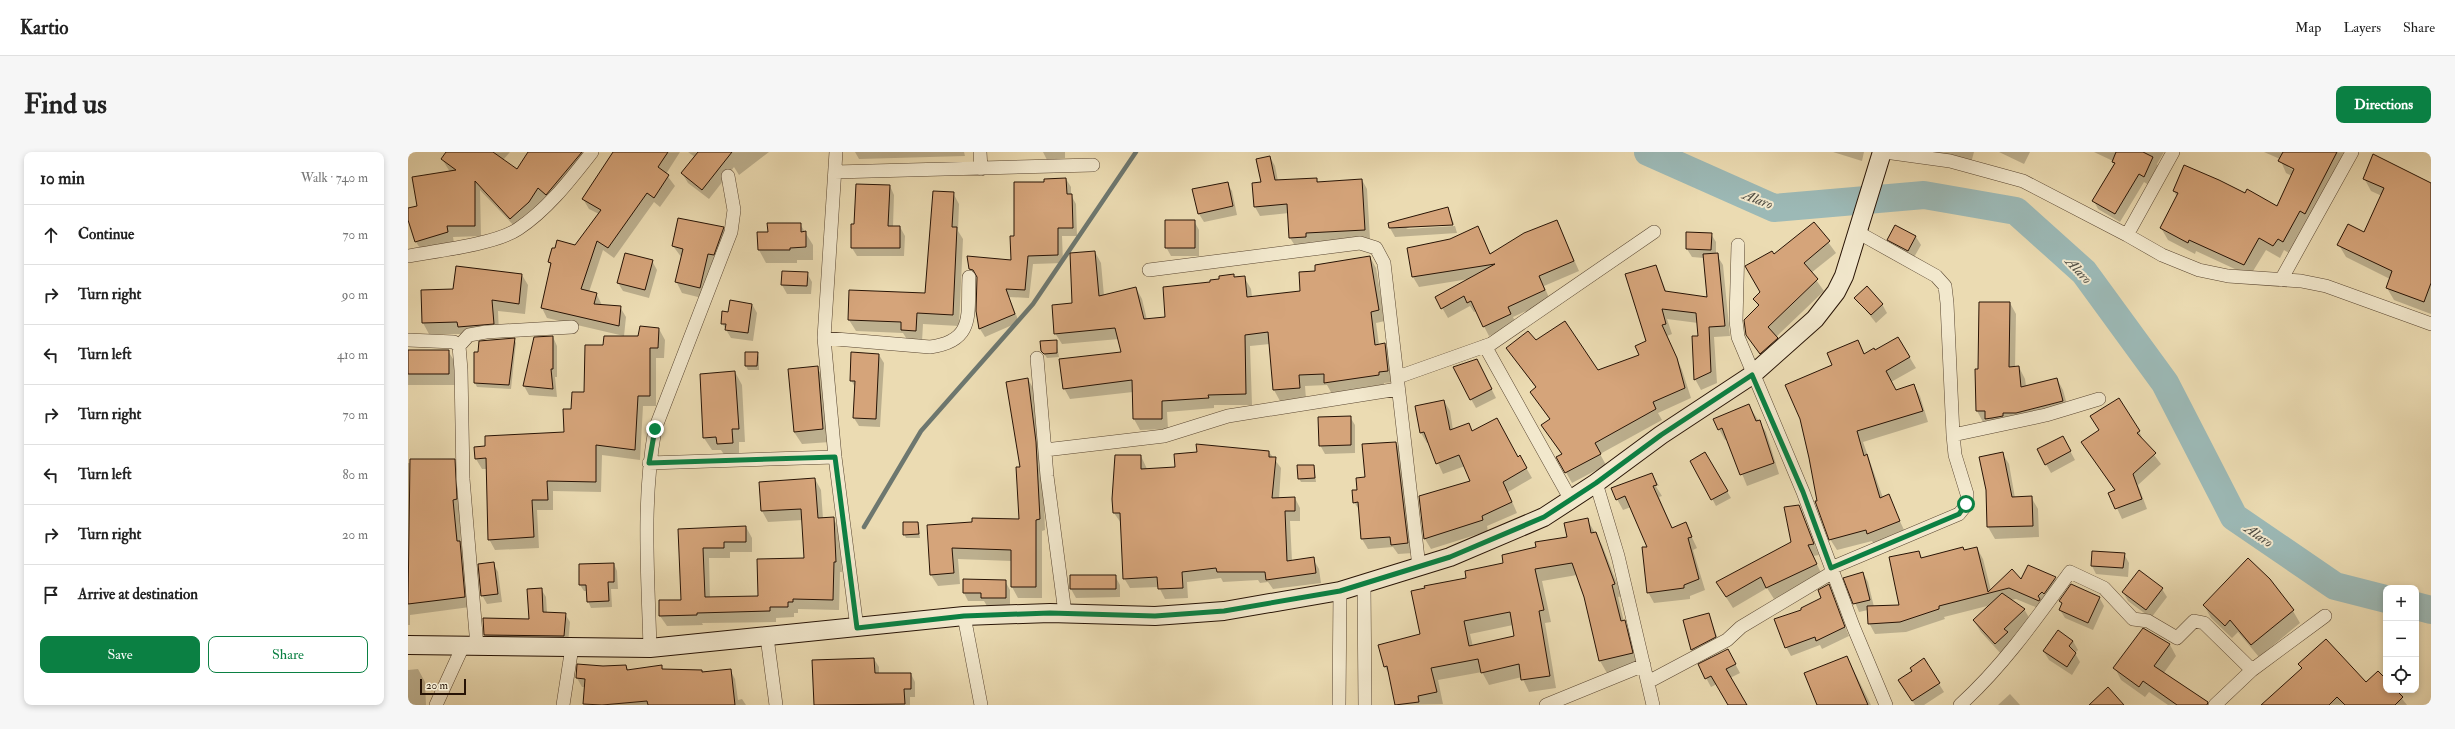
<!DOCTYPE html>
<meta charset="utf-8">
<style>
:root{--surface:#fff;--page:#f6f6f6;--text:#222;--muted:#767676;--line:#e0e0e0;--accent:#0b8043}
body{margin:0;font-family:"IM FELL Double Pica",serif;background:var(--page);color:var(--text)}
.controls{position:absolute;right:12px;bottom:12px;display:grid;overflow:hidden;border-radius:8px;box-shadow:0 2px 6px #0003}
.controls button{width:36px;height:36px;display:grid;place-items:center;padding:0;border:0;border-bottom:1px solid var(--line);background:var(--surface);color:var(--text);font:20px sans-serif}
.scale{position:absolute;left:12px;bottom:10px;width:46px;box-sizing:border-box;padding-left:4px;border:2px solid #271305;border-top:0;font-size:11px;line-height:14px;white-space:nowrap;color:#271305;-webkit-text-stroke:3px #f2e8cd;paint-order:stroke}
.stop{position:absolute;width:12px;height:12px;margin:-9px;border:3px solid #0b8043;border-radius:50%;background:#fff}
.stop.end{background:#0b8043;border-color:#fff;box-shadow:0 1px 4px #0008}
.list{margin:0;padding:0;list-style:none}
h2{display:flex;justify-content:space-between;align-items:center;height:52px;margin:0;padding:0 16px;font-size:17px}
h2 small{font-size:13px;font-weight:400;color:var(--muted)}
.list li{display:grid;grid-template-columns:26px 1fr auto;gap:12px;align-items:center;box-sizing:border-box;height:60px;padding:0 16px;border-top:1px solid var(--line)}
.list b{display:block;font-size:15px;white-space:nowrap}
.list em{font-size:13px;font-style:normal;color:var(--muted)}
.actions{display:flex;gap:8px;padding:12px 16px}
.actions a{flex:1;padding:9px 0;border:1px solid var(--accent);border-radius:8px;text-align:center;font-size:14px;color:var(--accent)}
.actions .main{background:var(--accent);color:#fff}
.icon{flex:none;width:22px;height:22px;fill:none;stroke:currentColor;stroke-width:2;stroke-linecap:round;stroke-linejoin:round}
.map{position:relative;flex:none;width:2023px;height:553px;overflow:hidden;border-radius:8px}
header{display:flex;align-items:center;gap:24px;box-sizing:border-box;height:56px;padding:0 20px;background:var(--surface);border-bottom:1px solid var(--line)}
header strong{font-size:19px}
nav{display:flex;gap:22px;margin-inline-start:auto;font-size:14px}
.intro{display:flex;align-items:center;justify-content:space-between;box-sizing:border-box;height:96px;padding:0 24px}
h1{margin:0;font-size:28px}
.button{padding:10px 18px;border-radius:8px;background:var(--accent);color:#fff;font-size:14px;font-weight:700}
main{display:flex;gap:24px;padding:0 24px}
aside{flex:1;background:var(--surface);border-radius:8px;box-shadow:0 2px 6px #0003}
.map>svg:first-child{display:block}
.shadow{fill:#0003;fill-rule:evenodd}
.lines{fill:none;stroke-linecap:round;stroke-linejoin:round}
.stream{stroke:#6d776f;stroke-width:4.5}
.river{stroke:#9cb9b6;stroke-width:28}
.building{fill:#d5a47a;stroke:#271305;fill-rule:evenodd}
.street-casing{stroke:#584530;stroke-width:14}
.secondary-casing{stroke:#271305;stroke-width:20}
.street{stroke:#f2e8cd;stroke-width:13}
.secondary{stroke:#f2e8cd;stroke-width:18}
.route{stroke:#0b8043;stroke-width:5}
.labels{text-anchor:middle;stroke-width:4;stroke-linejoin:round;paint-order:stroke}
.water-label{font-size:14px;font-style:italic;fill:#504d43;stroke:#f2e8cd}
</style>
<header>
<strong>Kartio</strong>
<nav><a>Map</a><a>Layers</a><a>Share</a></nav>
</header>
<div class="intro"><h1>Find us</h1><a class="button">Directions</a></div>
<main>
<aside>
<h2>10 min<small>Walk · 740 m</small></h2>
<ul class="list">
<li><svg class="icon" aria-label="ahead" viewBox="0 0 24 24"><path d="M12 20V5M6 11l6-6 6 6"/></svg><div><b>Continue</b></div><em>70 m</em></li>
<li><svg class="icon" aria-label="right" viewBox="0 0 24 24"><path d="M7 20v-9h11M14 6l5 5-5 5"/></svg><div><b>Turn right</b></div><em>90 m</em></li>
<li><svg class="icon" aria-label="left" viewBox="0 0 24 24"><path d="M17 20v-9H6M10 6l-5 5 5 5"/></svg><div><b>Turn left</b></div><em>410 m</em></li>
<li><svg class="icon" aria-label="right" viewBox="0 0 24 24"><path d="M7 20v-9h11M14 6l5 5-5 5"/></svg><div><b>Turn right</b></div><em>70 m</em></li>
<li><svg class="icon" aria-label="left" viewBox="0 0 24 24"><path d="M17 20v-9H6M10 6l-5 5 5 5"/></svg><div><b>Turn left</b></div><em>80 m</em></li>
<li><svg class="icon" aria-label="right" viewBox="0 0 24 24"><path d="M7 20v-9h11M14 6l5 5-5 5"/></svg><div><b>Turn right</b></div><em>20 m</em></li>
<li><svg class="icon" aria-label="arrive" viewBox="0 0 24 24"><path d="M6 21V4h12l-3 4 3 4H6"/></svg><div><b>Arrive at destination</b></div></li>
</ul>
<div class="actions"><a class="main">Save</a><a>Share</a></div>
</aside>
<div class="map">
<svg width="2023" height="553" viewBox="0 0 2023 553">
<rect width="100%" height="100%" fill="#ebdbb2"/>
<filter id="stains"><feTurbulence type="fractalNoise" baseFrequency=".005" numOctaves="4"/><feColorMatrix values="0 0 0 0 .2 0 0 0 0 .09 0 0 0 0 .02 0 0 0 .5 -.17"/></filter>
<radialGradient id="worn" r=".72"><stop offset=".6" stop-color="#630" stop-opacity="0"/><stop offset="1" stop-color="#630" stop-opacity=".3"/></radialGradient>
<path class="shadow" d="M40,0H102L95,8L110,18L124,0H188L145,53L137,46L127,61L109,77L72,38L73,84L45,85L46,91L15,101L8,90L0,64V57L10,54L42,20L34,7Z
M206,0H272L258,22L267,34L252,55L246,50L206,106L195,98L181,140L188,141L194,153L212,155L218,165L216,184L139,166L134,156L143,114L141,110L167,94L191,62L181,57L175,47Z
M280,0H361L331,23L326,15L301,47L280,31L274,21L287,5Z
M447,0H556L557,4L451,7Z
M635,0H657V6L639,8Z
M1425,0H1456L1454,9Z
M1520,0H1566L1562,15Z
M1591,0H1622L1616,12Z
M1686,0H1756L1749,12L1750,14L1741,33L1736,30L1712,70L1690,57L1686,49L1707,13L1705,9Z
M1856,0H1936L1934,3L1937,9L1881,101L1876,98L1872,106L1858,98L1842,124L1788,99L1787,102L1760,88L1753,76L1769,45L1766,39L1837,43L1870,55L1884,24L1878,21L1872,7ZM1880,13L1891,19L1890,21L1880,15Z
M862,5L867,14L870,29L908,27L911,31L954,28L959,37L962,87L902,90V94L888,95L882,86L881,61L852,64L847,55L845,32L854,31Z
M1956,26L2023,32V162L1986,148L1979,136L1982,127L1938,105L1931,93L1957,81L1974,44L1963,39Z
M658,27L663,35V43L668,52L669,84H654L655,111L625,112L621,146L601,145L611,170L577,185L572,177L569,159L570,126L562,117L604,109L607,85L637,31Z
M819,31L824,39L829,63L796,70L791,62Z
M482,34L486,43L485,75H492L497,84L496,104H449L444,96L447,73Z
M545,41L551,52L550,79L555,87L551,174L515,172L514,190L500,189L495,181L448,179L441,168L442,139L518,142Z
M1040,56L1046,72L1003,74L998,77L1047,74L1049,81L987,85L982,76L981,71Z
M271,67L315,76L321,87L298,147L274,141L268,129L274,106L265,94Z
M786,69L791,78V104H763L758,95Z
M1149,69L1171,119L1136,134L1142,148L1105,165L1108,172L1081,184L1068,159L1066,160L1062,154L1040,166L1028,145L1061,127L1011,135L1005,125L1000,97L1043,88L1070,75L1082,102Z
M1406,71L1428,101L1403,121L1416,139L1368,185L1375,198L1359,212L1339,183L1351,155L1346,147Z
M392,72L405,93V108H389V111H358L351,98L350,81H361Z
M1488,74L1508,85L1513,93L1505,107L1485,96L1480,88Z
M1303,82L1308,90V102L1315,113L1322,184L1306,185L1309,231L1293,238L1287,227L1285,185H1291L1290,171L1259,167L1264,182L1259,184L1274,218L1283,246L1250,261L1254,268L1192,302L1198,313L1164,331L1150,306L1154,303L1134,274L1142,268L1123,240L1128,236L1099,197L1127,189L1189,219L1233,204L1239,190L1248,114L1259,141L1300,146L1296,106L1284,105L1279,97Z
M687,100L693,111L696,144L728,136L734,147L739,168L758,166L804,131L825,123L827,126L836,125L843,137L844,145L893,140L908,120L962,105L968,116L977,169L968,171L971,193L977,192L983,203L986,230L976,231L977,234L924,242L919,233L897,234L898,247L872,249L866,238L862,192L842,194L844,253H806V256L759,260L760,277L732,278L726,267L725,240L662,247L656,236L714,200L711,187L654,192L647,181L665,152Z
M244,109L249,118L241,146L215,139L210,131Z
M399,121L404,130L403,142H379L374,133Z
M114,123L120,133L117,162L90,159L91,182H21L15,171L14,139L46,138Z
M1448,146L1474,152L1479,161L1468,171Z
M1602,151L1608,162L1607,216L1611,215L1617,227L1618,234L1649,227L1655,238L1661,260L1575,270L1569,259L1568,218L1571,217Z
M344,152L349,161L345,189L323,186L314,171L321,161Z
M251,177L257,188L256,206H248V254H235L232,308L194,303L193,340L145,339V358H129L131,396L87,398L81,387L79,317H74L68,307L157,281L164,258L177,241L196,194Z
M145,185L149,194V225H147L149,245L121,243L116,234L127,186Z
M1490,186L1508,216L1483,230L1488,239L1506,233L1512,244L1520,270L1455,290L1475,346L1480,344L1497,380L1466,393L1464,389L1429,398L1422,387L1410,350L1425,213L1449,189L1457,202L1467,199Z
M106,187L108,191L103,237L69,235L67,231L71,201Z
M648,189L651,205L639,206L634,199Z
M0,199H40L47,210V233H0Z
M349,201L351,205V218H340L338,214Z
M471,203L476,211L472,275L451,274L446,266L448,237L443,228Z
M409,215L416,228L422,290L394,292L386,280Z
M1073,216L1088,246L1068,256L1063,247Z
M327,220L334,233L337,290H331V304H317L313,298H304L296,286Z
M620,227L626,238L634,302L637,378L634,379V446H610L604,435V409L550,407L552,432L530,434L523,423L520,374L612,368L613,316Z
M1036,249L1042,259L1045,278L1060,272L1065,280L1110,306L1112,305L1124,326L1100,340L1109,361L1079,374L1080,379L1023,397L1017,387L1012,344L1064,329L1057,314L1035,322L1021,291H1019L1013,281L1008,255Z
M1341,254L1358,280L1371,322L1339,334L1320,287L1317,288L1311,277Z
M942,265L947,273V301L917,302L912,293Z
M1731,279L1736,290L1753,312L1730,333L1739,357L1714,367L1702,341L1707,339L1675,291Z
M988,291L994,301L1005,401L990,402L985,395L960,397L954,387L952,359L946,350L950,339L958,326Z
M1659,293L1667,308L1643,321L1638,312Z
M861,300L873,316L871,347L887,346L892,356V369H882L884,409L905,407L911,417L913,431L865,437L860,430L852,431L850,428L815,430L813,426L779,430L780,446L757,447L751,435L722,436L716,426L713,371L706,361L705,347L733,304L739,317L768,316Z
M1594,301L1601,312L1607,346L1623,345L1630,357L1631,385L1587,387L1580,375L1579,338Z
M1297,302L1323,346L1308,354L1284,309Z
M46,308L52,318L54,357H51L53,393L57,400L62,455L2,463V473H0V311Z
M906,314L908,330H893L891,326Z
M1244,322L1251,334L1247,333L1254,344L1251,345L1264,376L1277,371L1289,396L1285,398L1297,438L1282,444V447L1246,451L1240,440L1241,395L1223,355L1215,358L1209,347Z
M407,327L413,338L415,367L425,366L431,377L434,420H432L431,458L390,457V461H386V465L368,466V470L294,471L295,473L259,474L252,464L274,449L271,378L338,375L344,386V400H322V406H301L302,446L351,445L397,407L395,368L360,370L354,359Z
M1391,354L1411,403L1405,404L1414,423L1366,447L1359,436L1325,456L1316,442L1384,390Z
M1179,367L1194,393L1214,444L1210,445L1216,470L1223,482L1231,514L1199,521L1192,509L1177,445L1169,423L1134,429L1143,470L1137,471L1148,536L1121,540L1114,525L1081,533L1074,520L1030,528L1035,552L988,553L982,524L977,515L971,494L1013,483L1059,427L1097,412L1129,396L1160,386ZM1105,473L1107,485L1065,495L1062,482Z
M510,371L512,386H498L496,382Z
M1555,396L1557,399L1569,396L1575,407L1583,439L1613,428L1620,414L1647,426L1653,437L1637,459L1608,447L1602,448L1616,457L1623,469L1603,488L1606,493L1594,503L1573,480L1566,469L1583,453L1536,465L1537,467L1498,480L1467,482L1461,471L1460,458L1451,460L1437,426L1455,421L1460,430L1466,455L1492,454L1511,400L1514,406Z
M1716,402L1721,411L1720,425L1688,422L1684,414Z
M85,411L90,420L94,450L79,452L74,443Z
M206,412L209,419L210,437H203L204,455L183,456L180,449L179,439H176L172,433Z
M663,424H707L712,433V445L668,446L663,437Z
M597,429L602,438V455L579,454L576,449H560L556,441Z
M1420,433L1441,484L1414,497L1412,493L1383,504L1378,495L1395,458L1414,447Z
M133,437L138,445L139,461L157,462L162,470L160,492L82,491L77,483L76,467L122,468Z
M1754,437L1759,445L1743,466L1720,449L1715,440Z
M1691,445L1696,454L1685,478L1657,466L1652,458L1654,453L1652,449Z
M1796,453L1885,459L1892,471L1851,505L1830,480L1824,486L1803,466Z
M1301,462L1312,493L1289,506L1284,498L1276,469Z
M1735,478L1762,493L1768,504L1755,522L1797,553H1760L1741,540L1737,545L1713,528L1707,516Z
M1650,480L1665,489L1670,498L1667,501L1672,510L1664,523L1641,508L1636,500Z
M1439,505L1463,553H1410Z
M1324,506L1332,521L1322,526L1338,553H1321L1309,532L1303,535L1291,513Z
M466,507L471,515V522H503L507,530V545H502V553H407L405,509Z
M1516,508L1536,540L1516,553H1507L1496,536L1505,519Z
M1892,512L1958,531L1978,528V538H1987L1999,553H1854L1894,517Z
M218,514L221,519L253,514L255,518L293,519L294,521L322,518L327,527L330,548L334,547L338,553H176L177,535H174L169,526L195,515Z
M10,517L17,530L18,553H0V518Z
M1602,542L1612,553H1590Z"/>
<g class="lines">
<path class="stream" d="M456,375L513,279L625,152L728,0"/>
<path class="river" d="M1240,0L1366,56L1516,43L1608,59L1676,120L1757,231L1826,365L1927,434L1978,447
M2008,454L2023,458"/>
</g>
<path class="building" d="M38,0H85L109,17L120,0H174L138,43L130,36L121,50L102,67L67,29V74H39L40,80L7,90L0,68V56L9,54L4,25L48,18L33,7Z
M205,0H260L250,15L261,23L246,46L239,41L200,96L189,89L173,137L189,141L186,152L213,154L211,174L133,156L143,111L140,110L144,96H147L149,88L167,93L193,58L174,47Z
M290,0H324L294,38L273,21Z
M1708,0H1735L1745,5L1736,25L1731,22L1707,62L1684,49L1707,11L1704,10Z
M1875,0H1929L1897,62L1892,59L1875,90L1870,87L1865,94L1851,86L1836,113L1781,88L1780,91L1752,76L1770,41L1765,39L1776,13L1811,28L1837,41L1839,37L1869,54L1886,17L1870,9Z
M1965,2L2023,31V131L2016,150L1978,136L1984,119L1929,93L1940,72L1956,80L1976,36L1955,27Z
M862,4L867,28L909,26V30L954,27L957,78L898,81V85L881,86L879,52L846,55L844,31L853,30L848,7Z
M658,26L659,42H664L665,76H650V103L620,104L617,138L598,137L607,162L571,177L568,159L569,125L565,118L561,117L559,104L603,108L602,84H606V30H636V27Z
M820,30L825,54L790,62L784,37Z
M448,32L482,33L480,74H492V96H443V72H446Z
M525,39L546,40L544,75H549L545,163L509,161L508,179L493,178V170L440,168L441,138L517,141Z
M1040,55L1045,73L981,76L980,71Z
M270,66L316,75L306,103L300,102L292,136L267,130L275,97L264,94Z
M757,68H787V96H757Z
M1149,68L1166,109L1131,124L1137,138L1100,155L1103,162L1075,175L1063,149L1059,151L1056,144L1033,157L1027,145L1087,112L1004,125L999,96L1042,87L1070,74L1082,102L1116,81Z
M1406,70L1422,89L1396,111L1410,127L1360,175L1370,186L1352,202L1338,183L1336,168L1351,153L1345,147L1352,140L1337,114L1364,99L1366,102Z
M359,71H393V80L398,79V95L382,96V98H350L349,80H360Z
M1487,73L1508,84L1500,99L1479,88Z
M1278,80L1304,81L1303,98L1278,97Z
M687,99L691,144L728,135L736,167L757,165L755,135L802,130V128L811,127V124L826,122V125L837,124L839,145L892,139L891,120L907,119V113L962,104L971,158L963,160L967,193L977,191L980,219L971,220V223L916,231V222L891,223L892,236L865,238L860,180L837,183L838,242L800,243L801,246L754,249V267H725L724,228L655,237L651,207L713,200L707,176L646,182L644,153L664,151L662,101Z
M217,101L245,108L237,138L209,131Z
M1310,101L1317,174L1301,175L1303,220L1286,228L1284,184H1290L1288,161L1254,157L1258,172L1254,173L1269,206L1277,236L1245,250L1248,257L1187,291L1193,302L1157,321L1148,305L1154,302L1133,273L1142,267L1122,240L1128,235L1098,196L1120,179L1128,188L1157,169L1190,218L1231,203L1227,194L1238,189L1217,122L1248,113L1257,139L1299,145L1295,102Z
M48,114L114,122L111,152L84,148L86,172L50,175L49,170L14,171L13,138L45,137Z
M374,119L400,120L399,134L373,133Z
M1459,134L1475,152L1463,163L1446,146Z
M322,148L344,152L340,181L317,178L318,172H313L314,159L320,160Z
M1571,150H1602L1601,215L1611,214L1613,235L1649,226L1655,249L1608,261H1595V264L1584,266L1577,267V259H1568L1567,217H1570Z
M232,174L251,176L250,196H242V244H230L227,298L188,293V330L139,329L140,348H124L126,385L80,388L78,306L67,307L66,295L77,294V284L156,280L155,257H163L164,240H176L177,193H195L196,184H230Z
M145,184V217H143L145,237L115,234L126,185Z
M1490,185L1502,205L1478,219L1488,238L1506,232L1515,259L1449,279L1456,304L1459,302L1472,346L1481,342L1492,369L1459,382L1458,378L1421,388L1407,349H1409L1401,306L1392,267L1377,233L1424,213L1419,201L1450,188L1456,202L1466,196L1467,198Z
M107,186L101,233L66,231V200H70L71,189Z
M649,188V201L636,202L633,199L632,189Z
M0,198H41V222H0Z
M337,200H350L349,214H337Z
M443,200L471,202L468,267L445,266L447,229H442Z
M1069,207L1084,237L1062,248L1045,215Z
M410,214L415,277L386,280L380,217Z
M327,219L331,277H324L325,291L309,292L308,285L295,286L292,222Z
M620,226L628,290L632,367L628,368V435H603V398L544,396L546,421L522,423L519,373L564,370V366L611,367L608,315H612L598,230Z
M1711,246L1732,279L1729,281L1748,301L1725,322L1734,347L1707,357L1700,341L1707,338L1673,290L1691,278L1682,264Z
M1036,248L1042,278L1061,271L1064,279L1089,266L1110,305L1112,303L1119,316L1095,330L1104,350L1074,364L1075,368L1016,387L1011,344L1062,329L1051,303L1028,312L1016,280L1012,281L1007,254Z
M1341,252L1348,269L1352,268L1366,311L1332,323L1314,276L1310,278L1305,267Z
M943,264V293L911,294L910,265Z
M1655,284L1663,299L1637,313L1629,297Z
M988,290L1000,391L983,393L982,385L953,387L950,350L945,351L944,338H949L948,326L957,325L954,292Z
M788,292L861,299V305H868L864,346L887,345V359H877L879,409L906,405L908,421L858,428L857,420H809L808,416L774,420L775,436L750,437L749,425L715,427L712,361H705L704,347L707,303H733V317L767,315L766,302L789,300Z
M1297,300L1320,339L1303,348L1282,309Z
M1595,300L1604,345L1624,344L1625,374L1579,375L1578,338L1571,305Z
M2,307H47L49,347L45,348L49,389H52L57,445L0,452Z
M889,313H906L907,326L890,327Z
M1244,321L1249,333L1245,334L1264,376L1278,370L1284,385L1280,386L1291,427L1276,433V436L1239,441L1234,395H1239L1217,344L1208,348L1203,336Z
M407,326L410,366L426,365L428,410H426L425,448L385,447V450H380V455H362V459L289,461V463L251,464V448H273L270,377L338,374V390H316V396H295L297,445L350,444L349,407L396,406L393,357L353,359L351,330Z
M1391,353L1406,392L1400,393L1409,412L1358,436L1353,425L1318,445L1308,430L1383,390L1376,355Z
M1180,366L1183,381L1188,380L1207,432L1204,433L1213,469L1217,468L1225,501L1191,509L1176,445L1164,411L1127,417L1136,458L1131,459L1142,524L1113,528L1111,512L1073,521L1070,507L1023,516L1029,540L1010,544L1011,550L987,553L979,514L976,515L970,493L1012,482L1003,439L1017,436L1016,434L1058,426L1057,419L1095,411L1094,403L1128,395L1127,390L1159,385L1156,371ZM1102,460L1106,484L1061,494L1056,469Z
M495,370H510L511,382L495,383Z
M1555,395L1556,398L1569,395L1580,440L1604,417L1613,427L1620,413L1648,425L1636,442L1634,440L1630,444L1632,447L1631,449L1601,436L1531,454V457L1492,470L1460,472L1459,454L1491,453L1481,405L1511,399L1513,406Z
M1684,399L1717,401L1715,416L1683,414Z
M1840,406L1862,427L1886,458L1843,493L1822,468L1817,474L1795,453Z
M86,410L90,442L73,444L70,412Z
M206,411V430H200L201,449L179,450L178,433H171V412Z
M1731,418L1755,436L1738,458L1714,440Z
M1455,420L1462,448L1445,452L1435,426Z
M662,423H708V437H662Z
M555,427L598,428V446H573V441H555Z
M1421,432L1437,475L1408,489L1407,485L1377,496L1366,467L1393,458V456L1413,446L1410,438Z
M1663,432L1692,445L1680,471L1651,458L1654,451L1651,449Z
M134,436L135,460L158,461L156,484L76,483L75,466L121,467L119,437Z
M1594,441L1617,457L1596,477L1600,480L1587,492L1565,468Z
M1301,461L1308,485L1283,498L1275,468Z
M1735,476L1762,492L1746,514L1800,550L1799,553H1769L1735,529L1731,535L1705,516Z
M1650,478L1665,489L1661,494L1668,501L1659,515L1635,499Z
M1918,487L1958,530L1970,519L1978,527V538H1988L1995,545L1987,553H1937L1929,545L1921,553H1853L1894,516L1890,512Z
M1320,497L1328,512L1318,517L1339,553H1320L1303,524L1297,527L1290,512Z
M1439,504L1460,553H1409L1396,521Z
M466,506L467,521H503V537H496L497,552L406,553L404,508Z
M1516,506L1532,531L1504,549L1490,528L1504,519L1502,516Z
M169,512L195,514L218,513L219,518L254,513V517L294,518V520L323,517L327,553H240L239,549L194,553L175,552L177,527L168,526Z
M1700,535L1716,553H1681Z"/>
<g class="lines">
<g class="street-casing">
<path id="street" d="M428,0L416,186L427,305L449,476
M572,0L573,17
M1477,0L1542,9L1615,29L1719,83L1754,103L1791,118L1820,124L1893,129L1918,134L2023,172
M427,20L685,13
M1719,83L1765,0
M1330,93L1328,169L1330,185L1395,340L1445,474L1478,553
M0,104C28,99 88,92 110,77C140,57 162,28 184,0
M741,118L952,91L968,96L976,111L1011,415
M1873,128L1944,0
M416,186L522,195C568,189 559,161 561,125
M0,188L46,190L51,194L53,218L55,327L69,494
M51,194L61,183L78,180L164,175
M1077,194L1163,348
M629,206L639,324L657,461
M990,225L1083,192L1246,80
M1545,283L1638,263L1691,247
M637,298L756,284L820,264L990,237
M241,311L427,305
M1188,331L1210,404L1245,553
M1423,416L1551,362L1559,352V342L1547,303L1545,283L1539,151L1537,134L1528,124L1451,81
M956,432L957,553
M556,464L573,553
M359,485L368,553
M242,496C240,423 234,350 247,277L323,80L326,58L320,24
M1240,530L1319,488L1333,475L1425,420
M28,553L55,494
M155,553L164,495
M931,553L932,439
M1138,553L1236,513
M1552,553C1595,514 1628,467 1662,420L1696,436L1725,467L1740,469L1769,486L1786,469L1796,471L1844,518
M1807,553L1844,518L1917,464"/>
</g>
<g class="secondary-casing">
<path id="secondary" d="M0,493L242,496L556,464L642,461L747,464L816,459L932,439L1042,405L1136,365L1188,331L1253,283L1344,223L1407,167L1428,140L1436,124L1474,0"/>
</g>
<use href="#street" class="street"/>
<use href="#secondary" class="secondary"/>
</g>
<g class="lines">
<path class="route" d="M247,277L241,311L427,305L449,476L556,464L642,461L747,464L816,459L932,439L1042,405L1136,365L1188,331L1253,283L1344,223L1395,340L1423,416L1551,362L1558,352"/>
</g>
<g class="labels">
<g class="water-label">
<text transform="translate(1350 47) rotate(21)" y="5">Alaro</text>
<text transform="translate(1671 118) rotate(47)" y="5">Alaro</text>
<text transform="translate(1851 383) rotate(34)" y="5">Alaro</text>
</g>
</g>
<rect width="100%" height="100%" filter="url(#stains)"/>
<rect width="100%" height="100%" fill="url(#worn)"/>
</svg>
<div class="controls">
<button>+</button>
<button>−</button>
<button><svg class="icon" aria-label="locate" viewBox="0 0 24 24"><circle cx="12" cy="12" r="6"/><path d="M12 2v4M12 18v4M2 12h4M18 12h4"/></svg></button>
</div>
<div class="scale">20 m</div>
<div class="stop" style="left:1558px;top:352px"></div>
<div class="stop end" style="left:247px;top:277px"></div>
</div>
</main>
